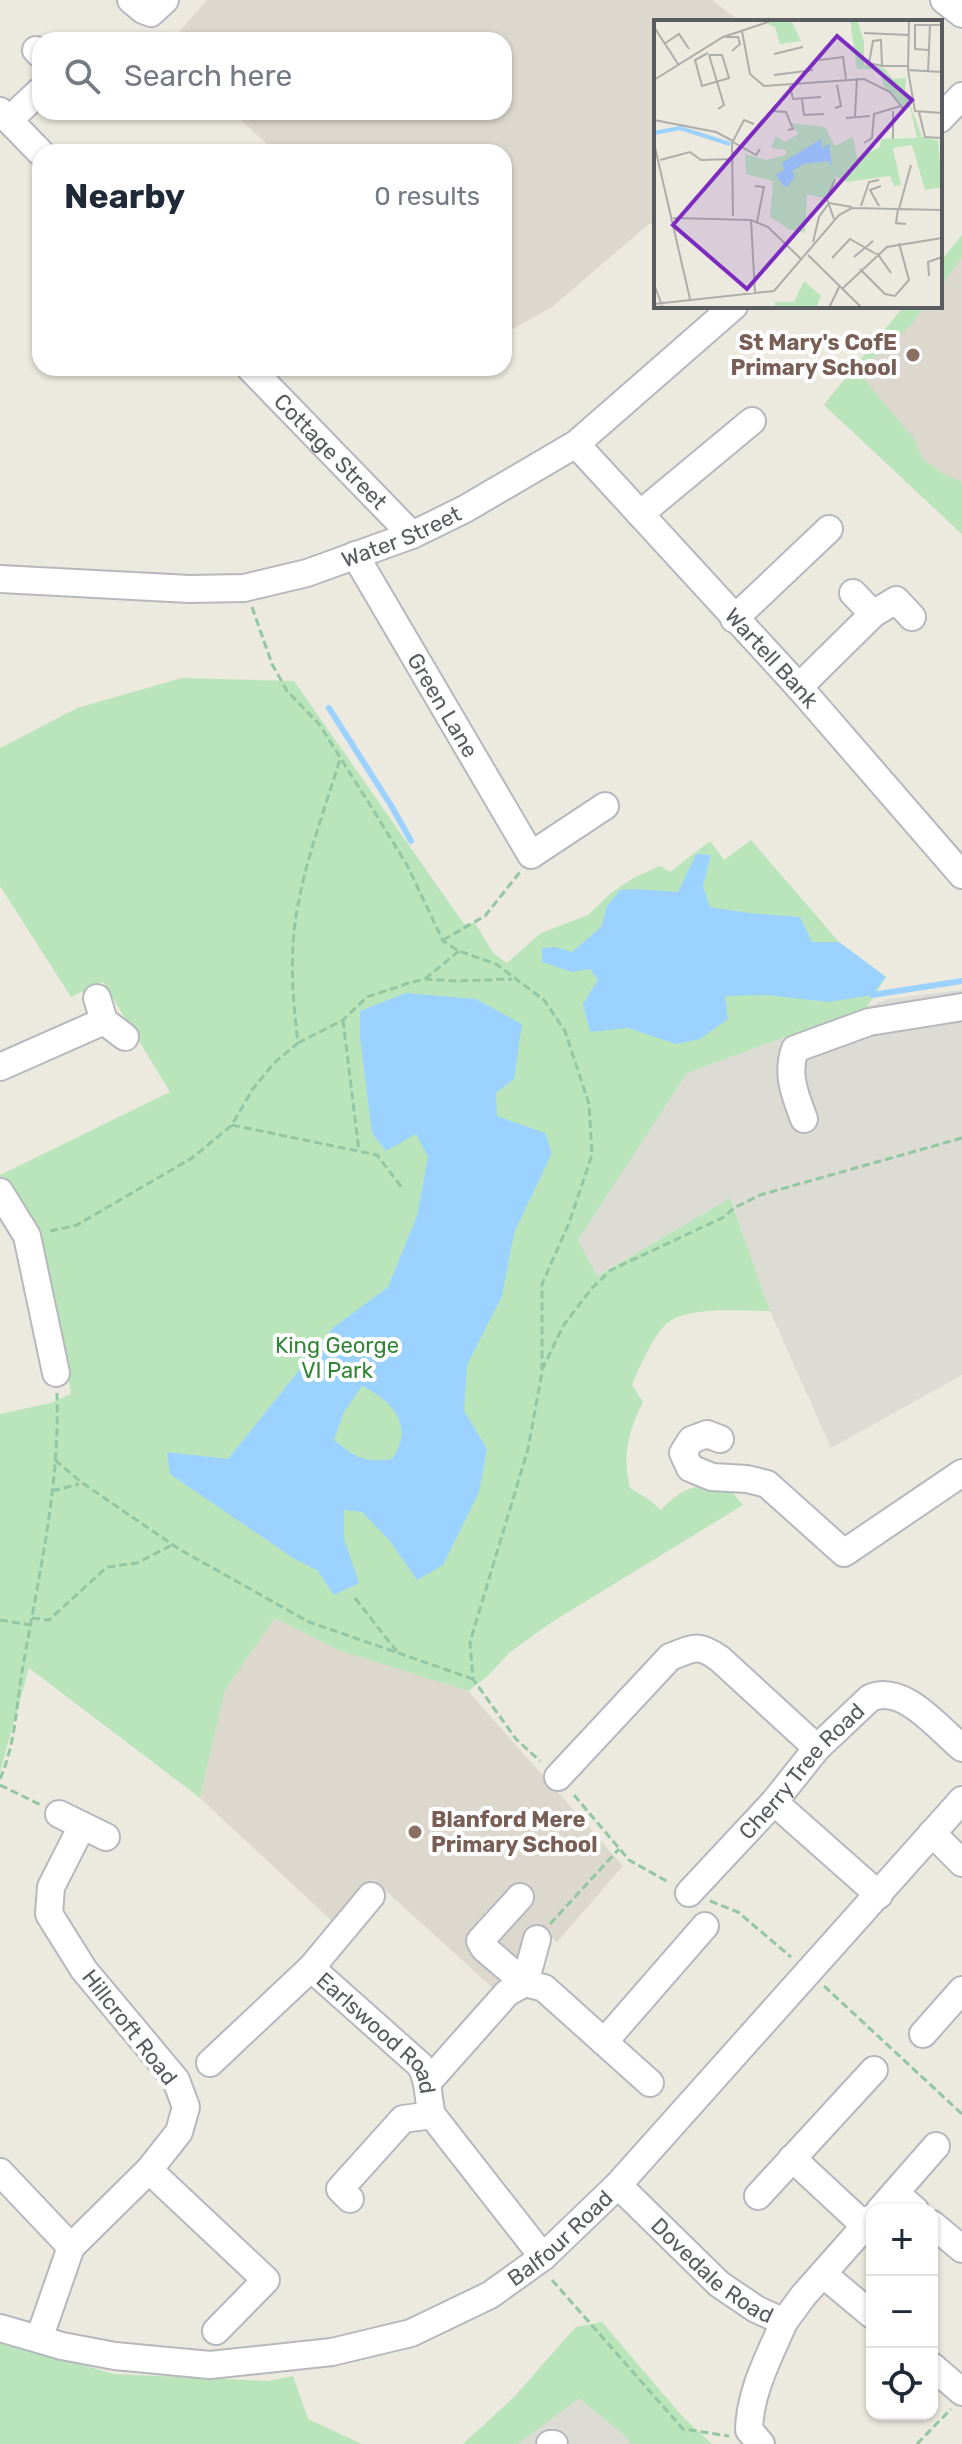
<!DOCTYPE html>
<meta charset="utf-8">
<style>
:root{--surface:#fff;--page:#f6f6f7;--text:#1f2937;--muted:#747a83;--line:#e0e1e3}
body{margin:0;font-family:Rubik,sans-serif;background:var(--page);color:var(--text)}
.controls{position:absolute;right:24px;bottom:24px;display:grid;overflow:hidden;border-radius:16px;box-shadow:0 2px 6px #0004}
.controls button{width:72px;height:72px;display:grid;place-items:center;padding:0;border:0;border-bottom:2px solid var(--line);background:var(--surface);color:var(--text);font:40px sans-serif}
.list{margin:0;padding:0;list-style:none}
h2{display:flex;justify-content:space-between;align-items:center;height:104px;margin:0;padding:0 32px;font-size:34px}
h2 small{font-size:26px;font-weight:400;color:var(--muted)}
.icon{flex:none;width:44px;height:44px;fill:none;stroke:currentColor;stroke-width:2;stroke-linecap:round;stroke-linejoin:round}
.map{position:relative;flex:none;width:962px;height:2444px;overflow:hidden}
.search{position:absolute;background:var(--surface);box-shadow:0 2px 6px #0004;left:32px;top:32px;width:480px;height:88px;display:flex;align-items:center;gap:20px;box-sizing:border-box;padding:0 28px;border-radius:24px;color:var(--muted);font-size:30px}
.panel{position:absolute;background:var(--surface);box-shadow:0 2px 6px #0004;left:32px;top:144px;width:480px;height:232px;border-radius:24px}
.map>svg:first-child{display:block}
.industrial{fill:#dcdbd4}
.education{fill:#dcd8ce}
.green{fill:#bae5bb}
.water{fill:#9cd2ff;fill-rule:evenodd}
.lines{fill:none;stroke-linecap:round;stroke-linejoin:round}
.stream{stroke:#9cd2ff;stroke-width:6}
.minor-casing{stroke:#b5b8bd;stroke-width:30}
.path{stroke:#93c6a2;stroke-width:3;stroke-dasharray:8 4;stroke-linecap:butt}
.minor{stroke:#fff;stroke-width:26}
.education-dot{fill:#8d6e63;stroke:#fff;stroke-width:3}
.labels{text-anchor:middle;stroke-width:8;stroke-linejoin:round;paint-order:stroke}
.education-label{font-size:22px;font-weight:bold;fill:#785e54;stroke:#fff;text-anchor:end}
.street-label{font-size:22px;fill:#585c61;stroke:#fff}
.park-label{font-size:22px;fill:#338638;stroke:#fff}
.inset-river{fill:none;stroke:#9cd2ff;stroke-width:4}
.inset-road{fill:none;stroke:#adada9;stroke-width:2}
.view{fill:#7b2cbf;fill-opacity:0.15;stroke:#7b2cbf;stroke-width:4}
.inset-edge{fill:none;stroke:#585c61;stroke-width:4}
</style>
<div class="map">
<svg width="962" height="2444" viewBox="0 0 962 2444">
<rect width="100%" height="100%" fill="#ece9df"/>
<path class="industrial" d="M962,990V1375L831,1448L770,1311L730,1198L596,1276L578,1240L687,1073L888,999Z
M576,2327L685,2444H463L514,2397Z"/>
<path class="education" d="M207,0H712L741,22H656V228L650,223L552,307L504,334V152H275L233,112H504V40H172Z
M962,235V534L824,405L904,306H940V262Z
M275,1618L338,1650L468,1691L623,1866L557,1942L543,1930L496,1991L373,1879L333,1922L200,1798L225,1690Z"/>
<path class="green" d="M962,235V257L940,288V262Z
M904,306H925L910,326L868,362L864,379L915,440L922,458L942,473L962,482V534L824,405Z
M182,678L294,681L464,924L475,923L493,953L507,963L541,933L588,915L611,893L633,878L660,866L670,872L710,841L724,860L751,840L839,942L886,977L867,1007L687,1073L578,1240L597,1276L730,1198L770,1311C742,1311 694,1306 670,1321C656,1329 638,1370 632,1385L643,1402C628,1432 622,1455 630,1488L650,1500L661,1510C686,1485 692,1486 726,1485L743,1505L552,1622L509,1653L487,1677L468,1691L338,1650L275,1618L225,1690L200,1798L29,1668L0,1772V1414L50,1403L71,1394L55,1298L44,1263L0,1182V1175L170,1092L103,982L71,997L0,886V748L77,708Z
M602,2322L681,2415L712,2444H631L623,2434L579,2398L518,2444H463L514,2397L576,2327Z
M0,2341L114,2374L268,2381L293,2376L308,2419L362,2444H0Z"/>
<path class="water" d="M696,854L711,855L703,886L710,907L749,913L800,917L812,942H839L886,977L872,995L829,1002L766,995L725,996L728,1019L700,1039L676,1044L628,1028L590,1032L583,1004L598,980L590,969L572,972L542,962V948L556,947L572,952L601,927L607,906L620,890L636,889L678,892Z
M406,993L476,999L522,1024L514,1079L496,1093L497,1116L545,1133L552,1153L514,1233L502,1296L467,1365L464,1411L487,1449L479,1492L443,1565L417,1580L390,1541L362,1512L344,1510V1539L359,1583L334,1595L317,1570L293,1558L170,1474L167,1452L228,1459L334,1327L388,1287L417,1216L428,1157L416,1134L386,1151L372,1133L360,1037V1011ZM362,1386C393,1401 415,1426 392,1459C364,1463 355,1457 334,1440L344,1412Z"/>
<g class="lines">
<path class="stream" d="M329,708L392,807L411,841
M872,995L962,981"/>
<g class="minor-casing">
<g id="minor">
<path d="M131,0L143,10L151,13L165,0"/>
<path d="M944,0L962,14"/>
<path d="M36,50L40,54"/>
<path d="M0,111L40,152"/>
<path d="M940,119L962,96"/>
<path d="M9,120L40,91"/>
<path id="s1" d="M250,368L412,535"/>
<path id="s2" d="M576,444L799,687L962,875"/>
<path d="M640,514L752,421"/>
<path id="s3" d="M355,555L531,855L605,806"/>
<path id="s4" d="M0,579L190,589L244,588L307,573L412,535L465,509L576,444L734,306"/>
<path d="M853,593L873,614"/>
<path d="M734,619L829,529"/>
<path d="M799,687L873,614L896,600L912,617"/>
<path d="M97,998L104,1021L125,1037"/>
<path d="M0,1067L104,1021"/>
<path d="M804,1119C795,1095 786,1074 795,1049L869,1022L962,1007"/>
<path d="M0,1192L27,1236L56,1373"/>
<path d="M720,1439L707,1434L691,1440L683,1453L690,1468L712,1477L747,1479L767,1484L844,1553L962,1473"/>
<path d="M558,1777L670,1657C694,1648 698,1643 720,1659L817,1748"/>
<path d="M774,1802L879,1895"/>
<path d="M59,1814L106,1837"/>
<path d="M932,1833L962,1863"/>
<path id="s5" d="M689,1893L774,1802L817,1748L870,1698C903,1683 938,1728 962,1748"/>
<path d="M520,1897L480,1941L484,1948L525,1983L544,1988L650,2083"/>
<path id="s6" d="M311,1968L420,2065C430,2082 427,2096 432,2115L543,2257"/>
<path d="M923,2034L962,1990"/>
<path d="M604,2042L705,1926"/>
<path d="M210,2063L311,1968L371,1896"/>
<path d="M429,2081L507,1993L525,1983L537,1939"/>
<path d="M792,2158L865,2226"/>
<path d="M149,2170L266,2280L216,2331"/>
<path d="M0,2172L71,2247"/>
<path id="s7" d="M618,2185L719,2284L756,2309L784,2322L803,2296L872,2218"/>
<path d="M895,2193L915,2210"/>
<path d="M758,2196L874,2070"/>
<path d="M350,2199L340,2189L403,2119L432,2115"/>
<path d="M880,2210L936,2146"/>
<path d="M932,2224L962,2249"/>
<path d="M823,2274L872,2315"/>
<path id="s8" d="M0,2328L62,2346L115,2356L210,2365L332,2352L411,2333L490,2295L543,2257L618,2185L962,1800"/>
<path d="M39,2339L71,2247L149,2170L179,2132L186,2107L176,2080L84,1970L49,1914L51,1887L82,1826"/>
<path d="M932,2366L962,2392"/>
<path d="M550,2444H554"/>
<path d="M761,2444L749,2430C750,2391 769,2357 784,2322"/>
</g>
</g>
<path class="path" d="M252,607L272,664L287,691L319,724L372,808L407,865L443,941L459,951L496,964L544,1000L565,1031L589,1104L592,1155L569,1223L542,1284V1372L528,1449L470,1642L473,1679L516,1739L540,1761
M443,940L485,916L520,872
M425,979L459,951
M343,1020L359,1151
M298,1043L343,1020L367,997L409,983L425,979L456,981L512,979
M232,1125L377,1155L403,1189
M50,1231L77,1225L192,1158L232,1125L252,1090L274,1063L298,1043C294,1010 291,977 293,944C297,881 322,819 340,759
M542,1370L563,1326L592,1288L611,1270L724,1217L734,1208L760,1195L962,1138
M55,1460L81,1482L179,1549L309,1622L473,1679
M52,1491L79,1484
M355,1598L398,1653
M32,1618L49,1620L107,1567L137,1563L172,1545
M0,1620L31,1625
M0,1779C15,1745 16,1709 22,1672C38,1578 60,1489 57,1393
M0,1785L41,1805
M574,1795L629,1860L670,1883
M710,1901L738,1912L791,1957
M550,1924L619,1849
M824,1986L962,2114
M552,2280L683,2429L729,2436
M917,2444L951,2409"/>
<use href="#minor" class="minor"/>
</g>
<g class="education-dot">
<circle cx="913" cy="355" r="8"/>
<circle cx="415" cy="1832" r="8"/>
</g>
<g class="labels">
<g class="education-label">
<text x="897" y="350">St Mary's CofE<tspan x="897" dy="25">Primary School</tspan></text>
<text x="431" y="1827" text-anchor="start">Blanford Mere<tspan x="431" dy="25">Primary School</tspan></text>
</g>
<g class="street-label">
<text dy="8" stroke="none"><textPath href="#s1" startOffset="116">Cottage Street</textPath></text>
<text dy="8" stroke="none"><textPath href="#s4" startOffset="410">Water Street</textPath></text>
<text dy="8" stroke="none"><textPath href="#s2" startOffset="290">Wartell Bank</textPath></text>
<text dy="8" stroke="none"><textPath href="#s3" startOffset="174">Green Lane</textPath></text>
<text dy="8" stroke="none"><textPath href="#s5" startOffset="166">Cherry Tree Road</textPath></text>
<text transform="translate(130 2027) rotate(52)" y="8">Hillcroft Road</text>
<text dy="8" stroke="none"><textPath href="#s6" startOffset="94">Earlswood Road</textPath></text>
<text dy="8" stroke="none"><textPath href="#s8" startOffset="596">Balfour Road</textPath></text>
<text dy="8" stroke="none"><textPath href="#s7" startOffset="128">Dovedale Road</textPath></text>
</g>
<g class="park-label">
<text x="337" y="1353">King George<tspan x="337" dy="25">VI Park</tspan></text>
</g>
</g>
<g transform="translate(654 20)">
<rect width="288" height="288" fill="#ece9df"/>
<path d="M125,0H137L147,21L168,18L126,24L121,7L113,4ZM196,0H203L210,21V45L230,48L239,59L252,58L251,71L268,117L284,120L288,167L271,170L258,125L239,128L247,165L240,166L236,156L193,162L182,157L173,179L153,174L151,213L135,209L116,197L119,161L92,154L91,134L112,140L132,135V130L117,128L122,116L131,122L144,114L137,103L171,107L181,126L199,117L203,138L226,127L227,119L263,118L256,87L251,90L230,66L225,49H203ZM150,261L167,276L162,288H121V282H140Z" fill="#bae5bb"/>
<path d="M167,119L168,129L175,123L178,146L174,141L150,144L138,151L141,157L133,167L129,165L122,155L130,150L128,143Z" fill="#9cd2ff"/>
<path class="inset-river" d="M0,113L26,108L76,124"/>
<path class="inset-road" d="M255,0L254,50L288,52M0,7L24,44M88,11L96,54L110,66L210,59L236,72L250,90M210,13L254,15M72,17H84L86,24L78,31M10,24L25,14L35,29M275,30L261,29V5H288M54,33L41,40L48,66L75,58L68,35H55M120,34L149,27M55,35L70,85L64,89M165,40L189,37L192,59M228,46L227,20L219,21L215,43L228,46H253M254,50L261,91L288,93M274,52L276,5M120,55L159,50M0,60L69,17L120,0M136,66L139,79L167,77M148,79L150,95L170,94M181,88L187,86L183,65M117,91L132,92L139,109L134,110M239,91V119M265,92L271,117L288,118M201,96L203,58M192,98L216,96M0,100L62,112L79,121M79,122L102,135L106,129M0,123L36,279M210,123L218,118L220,94L247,86M287,131L288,106M6,140L36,132L47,140L78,139M101,166L110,167L103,202M207,186L215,162L225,160M225,186L216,170L227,166M244,189L242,203L252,204M245,189L257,145M79,196L78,123L90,100L100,104M19,198L97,200L114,207L148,240M180,199L173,179L181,159M97,200L101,274M159,222L165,197L175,183L198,187M223,233L237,253M154,235L208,288M200,237L219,221M178,238L196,219L222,234M206,249L231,274L241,276L255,260L245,223M275,256L274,242L288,237M0,264L9,288M189,268L233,227L288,218M0,284L120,271L185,195L198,188L288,190M175,288L186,265"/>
<path class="view" d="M183,16L258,80L93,269L19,205Z"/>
<rect width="288" height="288" class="inset-edge"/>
</g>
</svg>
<div class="controls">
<button>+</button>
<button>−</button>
<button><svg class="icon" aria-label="locate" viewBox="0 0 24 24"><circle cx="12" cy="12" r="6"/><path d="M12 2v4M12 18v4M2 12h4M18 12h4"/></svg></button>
</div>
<div class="search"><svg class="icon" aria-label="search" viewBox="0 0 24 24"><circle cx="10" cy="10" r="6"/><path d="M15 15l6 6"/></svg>Search here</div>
<section class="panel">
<h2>Nearby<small>0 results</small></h2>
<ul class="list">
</ul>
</section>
</div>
